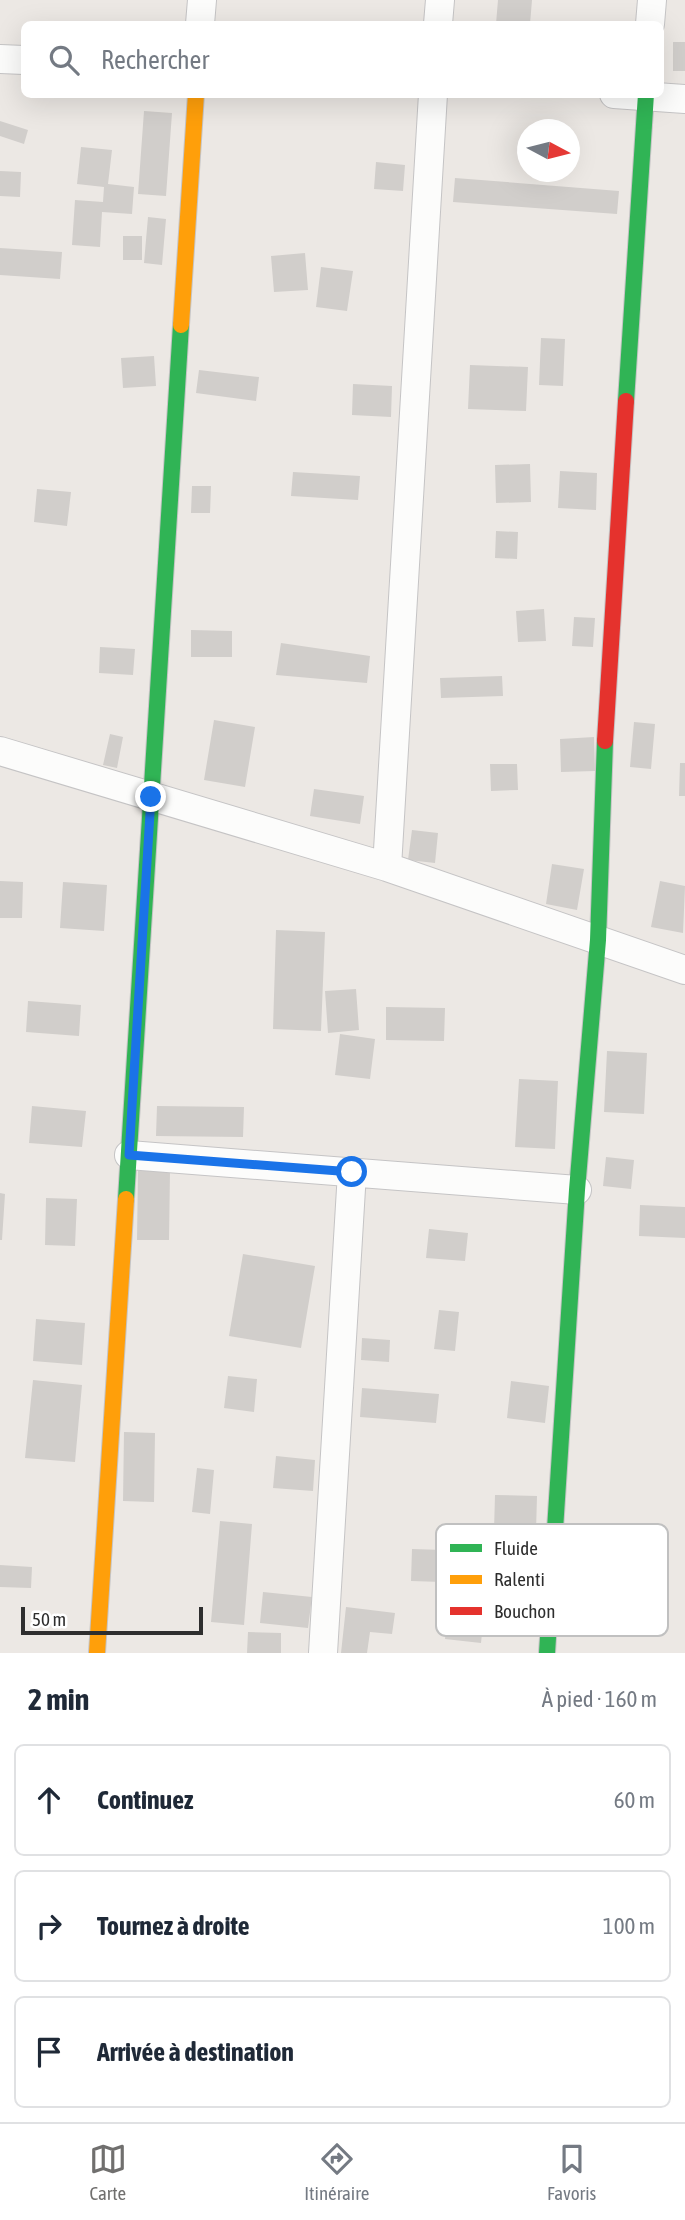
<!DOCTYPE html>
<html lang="fr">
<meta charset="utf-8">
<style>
:root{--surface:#fff;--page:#f2f2f3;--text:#1f2937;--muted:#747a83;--line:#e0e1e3;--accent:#706f6e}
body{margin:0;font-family:"Asap Condensed",sans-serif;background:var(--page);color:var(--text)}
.compass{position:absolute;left:517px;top:119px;width:63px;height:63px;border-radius:50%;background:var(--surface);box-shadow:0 7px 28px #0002;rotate:97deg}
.scale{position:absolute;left:21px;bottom:18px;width:182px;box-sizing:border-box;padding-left:7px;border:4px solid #2e2e2e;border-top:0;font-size:19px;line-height:24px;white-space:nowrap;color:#2e2e2e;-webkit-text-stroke:5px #fff;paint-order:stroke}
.stop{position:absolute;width:21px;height:21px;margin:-16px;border:5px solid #1a73e8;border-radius:50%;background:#fff}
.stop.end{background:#1a73e8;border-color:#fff;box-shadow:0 2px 7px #0008}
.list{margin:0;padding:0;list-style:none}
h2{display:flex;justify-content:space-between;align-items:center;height:91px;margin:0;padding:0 28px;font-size:30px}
h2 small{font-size:23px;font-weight:400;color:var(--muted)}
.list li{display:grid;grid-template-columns:46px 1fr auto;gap:21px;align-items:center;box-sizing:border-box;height:112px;margin:0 14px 14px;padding:0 14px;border:2px solid var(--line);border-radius:10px}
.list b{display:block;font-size:26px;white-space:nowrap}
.list em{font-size:23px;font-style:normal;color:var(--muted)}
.icon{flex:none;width:38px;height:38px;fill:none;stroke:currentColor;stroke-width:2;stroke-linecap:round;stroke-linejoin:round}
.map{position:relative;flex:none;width:685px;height:1653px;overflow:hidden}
.search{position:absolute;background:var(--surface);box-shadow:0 7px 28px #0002;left:21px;right:21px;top:21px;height:77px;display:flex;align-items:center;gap:18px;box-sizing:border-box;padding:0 24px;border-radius:10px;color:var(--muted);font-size:26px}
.sheet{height:469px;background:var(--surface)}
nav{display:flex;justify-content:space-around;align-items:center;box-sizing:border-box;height:98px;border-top:2px solid var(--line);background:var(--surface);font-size:19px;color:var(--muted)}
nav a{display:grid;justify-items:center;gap:4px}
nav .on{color:var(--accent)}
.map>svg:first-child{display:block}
.building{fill:#d1cecb}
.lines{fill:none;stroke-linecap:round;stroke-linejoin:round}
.street-casing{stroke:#c5c4c5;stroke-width:30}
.fast-casing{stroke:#c5c4c5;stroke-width:18}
.slow-casing{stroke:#c5c4c5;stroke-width:18}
.jam-casing{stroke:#c5c4c5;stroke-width:18}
.street{stroke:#fcfcfb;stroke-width:28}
.fast{stroke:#30b455;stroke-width:16}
.slow{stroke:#ff9f0a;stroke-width:16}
.jam{stroke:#e5322d;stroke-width:16}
.route{stroke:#1a73e8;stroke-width:9}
.key{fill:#fff;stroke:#c0c0c0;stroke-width:2}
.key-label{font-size:19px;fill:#2e2e2e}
</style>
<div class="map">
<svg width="685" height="1653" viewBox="0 0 685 1653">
<rect width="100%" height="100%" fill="#ece8e4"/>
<path class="building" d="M498,0H532L530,24H496Z
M673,42H685V71H673Z
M144,111L172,113L166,196L138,194Z
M0,121L28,130L24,144L0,136Z
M81,147L112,150L108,184L134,187L132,214L102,212L100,247L72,245L75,200L103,202L104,187L77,184Z
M376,162L405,165L403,191L374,189Z
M0,171L21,172L20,197L0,196Z
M455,178L619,191L617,214L453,202Z
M148,217L166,219L162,265L144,263Z
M123,236H142V260H123Z
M0,248L62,252L60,279L0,275Z
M305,253L308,290L274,292L271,256Z
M321,267L353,271L347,311L316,307Z
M541,338L565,339L563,386L539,385Z
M154,356L156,386L123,388L121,358Z
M470,365L528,367L526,411L468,409Z
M199,370L259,377L256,401L196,393Z
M353,384L392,386L391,417L352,415Z
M530,464L531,502L496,503L495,465Z
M560,471L597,473L596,510L558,508Z
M293,472L360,476L358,500L291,496Z
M192,486H211L210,513H191Z
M37,489L71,492L67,526L34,522Z
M496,531L518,532L517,559L495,558Z
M544,609L546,641L518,642L516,611Z
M574,617L595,618L593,647L572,646Z
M191,630L232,631V657H191Z
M281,643L370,656L367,683L276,675Z
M100,647L135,649L133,675L99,673Z
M502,676L503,696L441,698L440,678Z
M214,720L255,727L245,787L204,780Z
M634,722L655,724L651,769L630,767Z
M110,734L123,737L117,768L103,765Z
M594,737L595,771L561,772L560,739Z
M680,763H685V796H679Z
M490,764H517L518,790L491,791Z
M314,789L364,796L360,824L310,816Z
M412,830L438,833L435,863L408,860Z
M552,864L584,869L577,910L546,904Z
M0,881L23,882L22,918H0Z
M660,881L685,886L683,933L651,927Z
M63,882L107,885L104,931L60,928Z
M276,930L325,932L321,1031L273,1029Z
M356,989L359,1030L328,1033L325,991Z
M28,1001L81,1005L79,1036L26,1032Z
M386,1007L445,1008L444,1041L386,1040Z
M340,1034L375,1039L370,1079L335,1075Z
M607,1051L647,1053L644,1114L604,1112Z
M519,1079L558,1081L555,1149L515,1147Z
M32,1106L86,1111L82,1147L29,1143Z
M157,1106L244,1107L243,1137L156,1136Z
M606,1157L634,1160L631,1189L603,1186Z
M138,1171H170L169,1240H137Z
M0,1193L5,1194L2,1240H0Z
M46,1198L77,1199L75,1246L45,1245Z
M640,1205L685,1207V1238L639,1236Z
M429,1229L468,1233L465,1261L426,1258Z
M243,1254L315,1266L301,1348L229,1336Z
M439,1310L459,1312L455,1351L434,1349Z
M36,1319L85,1323L82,1365L33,1361Z
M362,1338L390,1340L389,1362L361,1360Z
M228,1376L257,1379L254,1412L224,1408Z
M33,1380L82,1385L75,1462L25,1458Z
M511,1381L549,1386L545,1423L507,1418Z
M362,1388L439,1394L436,1423L360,1417Z
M124,1432L155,1433L154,1502L123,1501Z
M276,1456L315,1460L313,1491L273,1488Z
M197,1468L214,1470L210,1514L192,1512Z
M495,1495L537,1496L536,1532L494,1531Z
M220,1521L252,1524L244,1625L211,1622Z
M412,1549L444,1550L442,1582L411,1581Z
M0,1565L32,1567L31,1588L0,1587Z
M263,1592L312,1597L308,1628L260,1623Z
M346,1607L395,1613L392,1634L370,1632L367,1653H341Z
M448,1610L484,1614L481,1643L445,1639Z
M248,1632L281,1633V1653H247Z"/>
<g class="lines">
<g class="street-casing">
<path id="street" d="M200,24L202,0
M438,24L440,0
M650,24L652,0
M0,59L24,60
M614,94L685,99
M0,751L387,867L685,970
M387,867L433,94
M129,1155L577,1190
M323,1653L352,1172"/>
</g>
<g class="fast-casing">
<path id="fast" d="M626,401L646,94
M126,1199L181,325
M547,1653L577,1190L598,940L605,741"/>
</g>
<g class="slow-casing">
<path id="slow" d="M181,325L196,94
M97,1653L126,1199"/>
</g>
<g class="jam-casing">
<path id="jam" d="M605,741L626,401"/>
</g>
<use href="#street" class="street"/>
<use href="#fast" class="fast"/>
<use href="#slow" class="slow"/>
<use href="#jam" class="jam"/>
</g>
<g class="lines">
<path class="route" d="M151,797L129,1155L352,1172"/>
</g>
<rect x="436" y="1524" width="232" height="112" rx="10" class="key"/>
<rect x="450" y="1544" width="32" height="8" fill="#30b455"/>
<rect x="450" y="1575" width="32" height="9" fill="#ff9f0a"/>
<rect x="450" y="1607" width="32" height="8" fill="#e5322d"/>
<g class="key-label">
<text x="494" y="1555">Fluide</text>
<text x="494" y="1586">Ralenti</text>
<text x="494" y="1618">Bouchon</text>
</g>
</svg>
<svg class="compass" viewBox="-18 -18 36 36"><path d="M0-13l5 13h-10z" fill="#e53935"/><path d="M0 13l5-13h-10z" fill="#747a83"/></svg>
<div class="scale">50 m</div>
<div class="stop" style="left:352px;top:1172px"></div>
<div class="stop end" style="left:151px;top:797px"></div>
<div class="search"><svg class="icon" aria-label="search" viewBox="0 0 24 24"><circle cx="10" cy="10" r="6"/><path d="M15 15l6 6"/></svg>Rechercher</div>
</div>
<section class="sheet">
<h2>2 min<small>À pied · 160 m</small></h2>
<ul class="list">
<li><svg class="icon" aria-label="ahead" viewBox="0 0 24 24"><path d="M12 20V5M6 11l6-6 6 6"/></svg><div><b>Continuez</b></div><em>60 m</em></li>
<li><svg class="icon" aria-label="right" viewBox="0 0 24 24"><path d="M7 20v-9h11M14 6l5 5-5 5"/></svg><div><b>Tournez à droite</b></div><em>100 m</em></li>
<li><svg class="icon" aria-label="arrive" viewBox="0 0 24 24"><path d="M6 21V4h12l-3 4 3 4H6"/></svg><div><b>Arrivée à destination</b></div></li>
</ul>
</section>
<nav>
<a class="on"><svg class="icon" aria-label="map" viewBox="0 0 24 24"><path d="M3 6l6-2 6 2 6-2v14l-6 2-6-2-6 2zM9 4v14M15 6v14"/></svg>Carte</a>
<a><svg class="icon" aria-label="directions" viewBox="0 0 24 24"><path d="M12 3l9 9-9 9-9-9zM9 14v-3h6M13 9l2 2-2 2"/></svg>Itinéraire</a>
<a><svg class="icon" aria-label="saved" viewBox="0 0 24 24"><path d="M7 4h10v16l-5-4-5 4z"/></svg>Favoris</a>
</nav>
